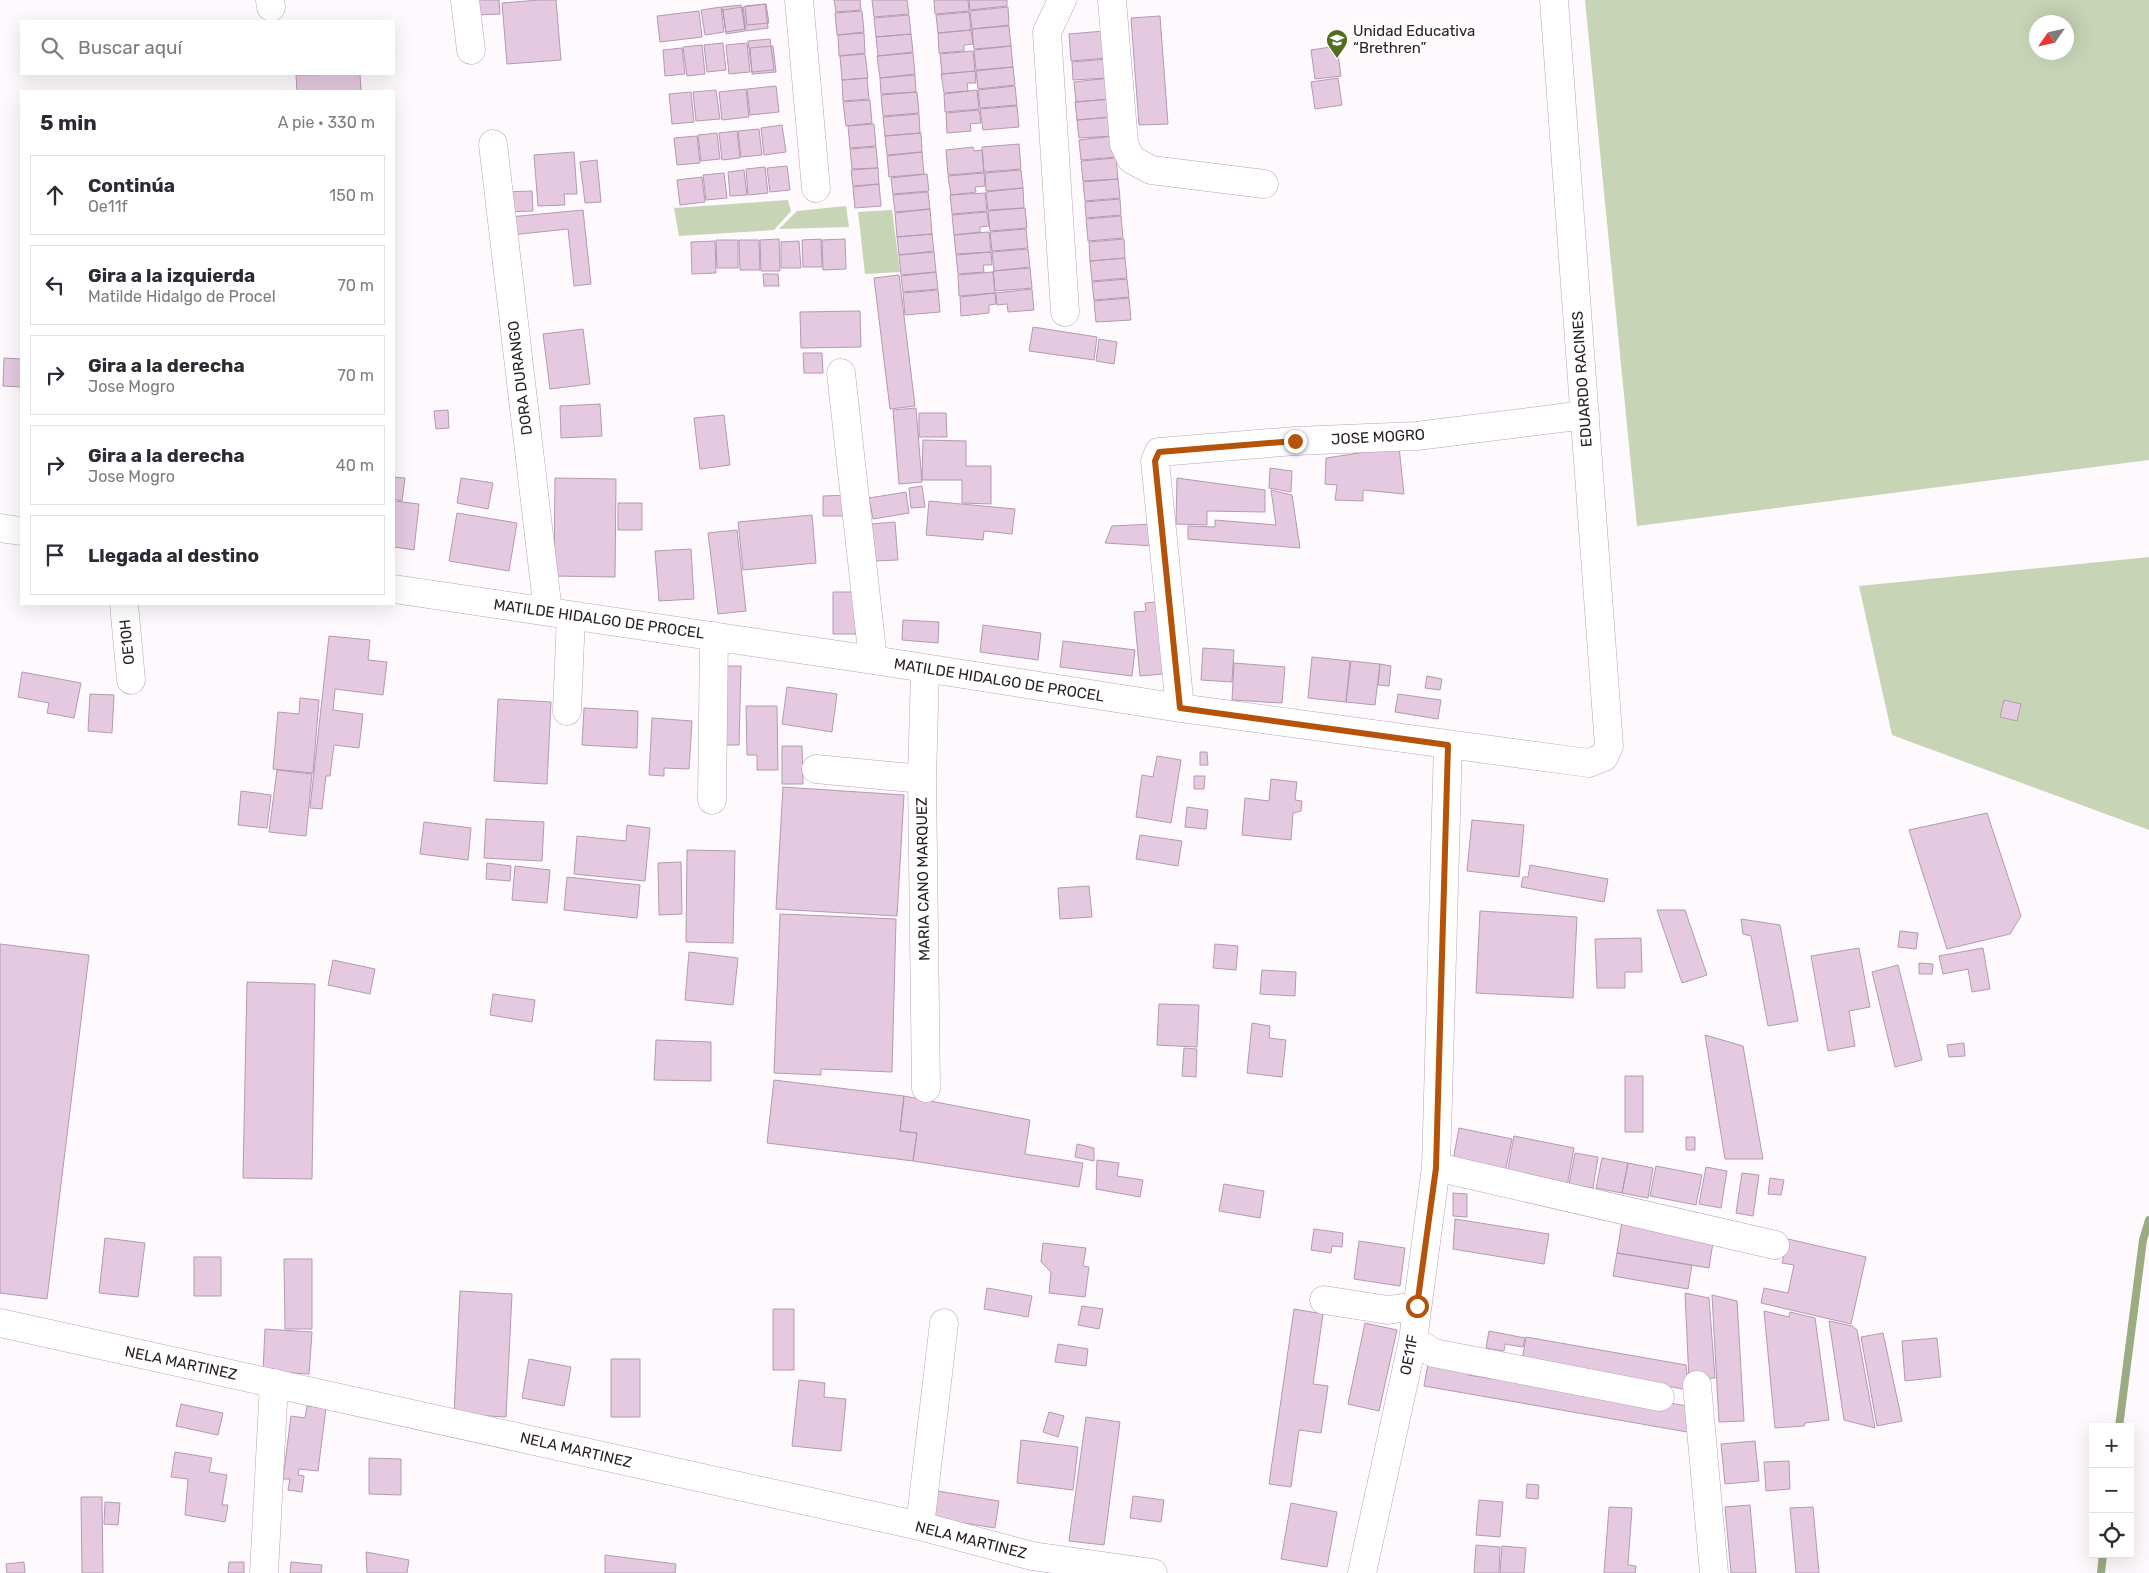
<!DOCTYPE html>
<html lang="es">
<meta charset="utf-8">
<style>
:root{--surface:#fff;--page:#f7f7f7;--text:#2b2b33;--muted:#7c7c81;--line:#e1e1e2}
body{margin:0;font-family:Rubik,sans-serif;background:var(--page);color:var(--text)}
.controls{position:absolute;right:15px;bottom:15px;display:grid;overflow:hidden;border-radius:0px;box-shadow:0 5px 20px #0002}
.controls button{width:45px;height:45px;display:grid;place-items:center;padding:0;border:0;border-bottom:1px solid var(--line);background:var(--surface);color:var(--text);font:25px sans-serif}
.compass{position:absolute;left:2029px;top:15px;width:45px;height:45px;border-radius:50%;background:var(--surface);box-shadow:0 5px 20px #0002;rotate:236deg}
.stop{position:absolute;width:15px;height:15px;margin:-11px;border:4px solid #b45309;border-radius:50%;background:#fff}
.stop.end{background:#b45309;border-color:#fff;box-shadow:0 1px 5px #0008}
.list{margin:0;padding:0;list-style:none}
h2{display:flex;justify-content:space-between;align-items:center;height:65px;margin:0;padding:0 20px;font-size:21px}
h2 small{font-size:16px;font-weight:400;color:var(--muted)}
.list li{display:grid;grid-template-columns:32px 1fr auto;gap:15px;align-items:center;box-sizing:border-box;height:80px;margin:0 10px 10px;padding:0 10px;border:1px solid var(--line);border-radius:0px}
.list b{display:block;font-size:19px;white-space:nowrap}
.list p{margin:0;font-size:16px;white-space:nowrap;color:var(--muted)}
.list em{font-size:16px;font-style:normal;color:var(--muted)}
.icon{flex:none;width:28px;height:28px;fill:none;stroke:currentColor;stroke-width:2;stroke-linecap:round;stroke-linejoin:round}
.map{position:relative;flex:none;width:2149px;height:1573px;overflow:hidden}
.search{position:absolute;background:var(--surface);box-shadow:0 5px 20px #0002;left:20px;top:20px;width:375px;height:55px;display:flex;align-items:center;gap:12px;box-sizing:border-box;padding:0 18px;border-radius:0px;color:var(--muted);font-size:19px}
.panel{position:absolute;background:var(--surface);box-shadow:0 5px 20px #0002;left:20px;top:90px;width:375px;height:515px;border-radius:0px}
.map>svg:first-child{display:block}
.green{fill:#c7d4b6;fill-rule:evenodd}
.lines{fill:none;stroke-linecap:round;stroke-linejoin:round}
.stream{stroke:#9bac83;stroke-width:8}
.building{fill:#e4c9e0;stroke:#b39ab0}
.minor-casing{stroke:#bba2b7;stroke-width:29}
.minor{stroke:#fff;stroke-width:28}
.route{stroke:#b45309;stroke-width:6}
.labels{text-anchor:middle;stroke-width:4.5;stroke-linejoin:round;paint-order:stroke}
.poi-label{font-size:15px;fill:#2b212a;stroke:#fff;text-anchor:start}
.street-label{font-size:15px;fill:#2b212a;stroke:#fff}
</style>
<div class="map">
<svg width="2149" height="1573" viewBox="0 0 2149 1573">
<rect width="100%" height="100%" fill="#fef9fd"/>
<path class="green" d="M1585,0H2149V460L1637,526ZM2036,22H2066V52H2036Z
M788,200L791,211L774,230L679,236L674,208Z
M846,206L849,227L779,229L797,211Z
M892,210L900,272L865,274L858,212Z
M2149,557V830L1892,735L1859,586Z"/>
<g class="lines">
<path class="stream" d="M2119,1427L2143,1240L2149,1220
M2101,1573L2103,1554"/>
</g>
<path class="building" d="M476,0H499L500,14L476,15Z
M539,0H556L561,60L507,64L502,3Z
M834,0H860L861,10L836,12Z
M872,0H907L909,14L874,17Z
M934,0H968L969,11L935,14Z
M969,0H1007V6L970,10Z
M765,4L768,28L746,31L743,7Z
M766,4L769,23L747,25L745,6Z
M741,5L745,29L726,32L722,7Z
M721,7L724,32L705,35L701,10Z
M742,7L745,31L726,34L723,10Z
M1008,7L1009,25L972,29L970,11Z
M699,11L702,37L660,42L657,16Z
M862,11L864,32L837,35L835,13Z
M969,12L971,30L938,33L936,15Z
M909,15L911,34L876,37L874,18Z
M1160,16L1168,124L1139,125L1131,18Z
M1009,26L1011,46L974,49L972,29Z
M971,30L973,44L964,45V51L939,53L938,33Z
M1104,31L1107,58L1071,61L1069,34Z
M864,33L865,53L839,56L838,35Z
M911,34L913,52L878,56L876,37Z
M770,39L774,70L752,72L748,41Z
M723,43L726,70L707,72L704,45Z
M747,43L750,72L729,74L726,45Z
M702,45L705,74L687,76L683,47Z
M773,46L776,72L752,74L750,48Z
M1011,46L1013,67L976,70L974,50Z
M1337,46L1341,76L1315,79L1311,50Z
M682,48L685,74L665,76L663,50Z
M973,51L975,71L942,74L940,54Z
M913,53L915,74L880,78L877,56Z
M865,54L868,78L842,80L840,56Z
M1107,59L1108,78L1073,80L1072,62Z
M1013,67L1015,85L978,89L976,71Z
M975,71L976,83H967L968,91L944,93L941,74Z
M360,74L361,91H297L296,75Z
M915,75L916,92L881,94L880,78Z
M867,78L869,99L843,101L842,80Z
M1109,78L1111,99L1076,102L1074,82Z
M1338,78L1342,105L1315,109L1311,82Z
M776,86L779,112L750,115L747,89Z
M1015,86L1017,105L980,108L978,90Z
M746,89L749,117L722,120L719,92Z
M716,90L720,119L696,121L693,92Z
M977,90L979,109L945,112L944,94Z
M691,92L694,122L672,124L669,94Z
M917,92L919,113L883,116L881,95Z
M1110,99L1112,117L1077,120L1075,102Z
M870,100L872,123L846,126L843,102Z
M1017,106L1019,127L983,130L980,109Z
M979,110L981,123L970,124L971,131L947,133L946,113Z
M919,114L920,133L885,136L883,117Z
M1112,117L1114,136L1079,138L1077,120Z
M874,124L876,146L850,148L848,126Z
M782,125L786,152L764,155L761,128Z
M759,129L762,155L741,157L738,131Z
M737,131L740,158L722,160L719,133Z
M717,133L720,159L701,161L698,135Z
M921,133L922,152L887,155L885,136Z
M697,136L700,163L677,165L674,138Z
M1114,136L1116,157L1081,160L1079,140Z
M1019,144L1021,169L984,172L982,147Z
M876,147L878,168L852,169L850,149Z
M973,147L974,151L982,150L984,172L948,175L946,150Z
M574,152L577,194H564L565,205L538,206L534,155Z
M922,152L924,174L889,177L887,156Z
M1116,158L1118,179L1083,181L1081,161Z
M597,160L601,202L585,203L580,162Z
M787,166L790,190L770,192L767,168Z
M765,167L768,193L748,195L746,169Z
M878,168L879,184L853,186L851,170Z
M744,170L747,195L730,196L728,172Z
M1021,170L1023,188L986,191L985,173Z
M724,173L727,198L706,200L703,175Z
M984,173L985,186L975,187L976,192L951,195L948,176Z
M927,174L929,191L893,194L891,178Z
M702,177L705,202L680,205L677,180Z
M1118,179L1120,198L1085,201L1083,182Z
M879,184L881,206L855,208L853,187Z
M1023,188L1024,208L988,210L986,192Z
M532,191L533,211L504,212V192Z
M928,192L930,209L895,212L893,195Z
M985,193L987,211L952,214L950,195Z
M1120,199L1121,215L1086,218L1085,202Z
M1025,208L1027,228L990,231L988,211Z
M930,209L932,234L897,237L895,213Z
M583,210L591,284L574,286L568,229L511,235L509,217Z
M987,212L989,226L980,227V232L954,235L952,215Z
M1121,216L1123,238L1088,241L1086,219Z
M1026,229L1028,248L992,251L990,232Z
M989,232L991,252L956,254L954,235Z
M932,234L934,251L899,255L897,237Z
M779,239L780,271H761L760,240Z
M821,239L822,267H803L802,240Z
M845,239L846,269L823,270L822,240Z
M1124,239L1125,258L1090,261L1089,242Z
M716,240H738V268H717Z
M739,240H759L760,270H740Z
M715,241L716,273L692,274L691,242Z
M799,241L801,268H781V242Z
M1028,249L1030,267L994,271L992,252Z
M934,252L936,272L901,275L899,255Z
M991,252L992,265H983L984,272L958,274L956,255Z
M1125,258L1127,278L1092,281L1090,261Z
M1030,268L1032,288L995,291L993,271Z
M936,272L938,289L903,292L901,276Z
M993,272L995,293L959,296L958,275Z
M763,274H778L779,286H764Z
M899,275L915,406L890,409L874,278Z
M1127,279L1129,297L1094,300L1092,282Z
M1032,289L1034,310L1008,312L1007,304L997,305L996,293Z
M938,290L940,312L905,315L903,293Z
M995,293L996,304L989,305V313L961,316L960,297Z
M1129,298L1131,320L1096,322L1094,301Z
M860,311L861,347L801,348L800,312Z
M1033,327L1097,337L1094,360L1029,351Z
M583,329L590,384L550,389L543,334Z
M1099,339L1117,342L1114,364L1096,361Z
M803,353H822L823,373H804Z
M4,358L21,359V387L3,386Z
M600,404L602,436L561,438L560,406Z
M916,408L922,482L899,484L893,410Z
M448,410L449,428L436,429L434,411Z
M919,413H946L947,437H919Z
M724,415L730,465L700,469L694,418Z
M923,440L966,441V466H991V504L962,503V480H922Z
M1399,447L1404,494L1363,490V501L1335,500L1337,485L1325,484L1326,458Z
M1270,468L1292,471L1291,492L1269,488Z
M394,477L405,478L402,501L394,499Z
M461,478L493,483L488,509L457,503Z
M555,478L616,479L615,577L554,576Z
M1177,478L1265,490V512L1207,511V525L1176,524Z
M922,486L925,507L911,508L909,488Z
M1271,490L1292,495L1300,548L1188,539V526L1215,527V520L1276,525Z
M906,492L909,513L873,519L869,498Z
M850,495V516H823V496Z
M394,501L419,504L414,550L394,547Z
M929,501L1015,509L1012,534L984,531L983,540L926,535Z
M618,503H642V530H618Z
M457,513L517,523L509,571L449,561Z
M812,515L816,563L743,570L738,522Z
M895,522L898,560L874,561L871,524Z
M1153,524L1154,546L1105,543L1112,526Z
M737,530L746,611L718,614L708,533Z
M691,549L694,599L659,601L655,551Z
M833,592H857L858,634H833Z
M1156,602L1163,674L1140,676L1134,612L1146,611L1145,603Z
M903,620L939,622L938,643L902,640Z
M983,625L1041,633L1038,660L980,652Z
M329,636L370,640L368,660L387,662L383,695L335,689L333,710L363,714L359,748L334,745L330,776H326L322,809L310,808Z
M1063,641L1135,650L1132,676L1060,667Z
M1203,648L1234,650L1232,682L1201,680Z
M1312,657L1350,661L1346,702L1308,698Z
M1351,661L1380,664L1375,705L1346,702Z
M1234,663L1285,667L1282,703L1232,700Z
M1380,664L1391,666L1389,686L1378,685Z
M724,666H741L739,745H721Z
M22,672L81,683L74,718L47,713L49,703L18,697Z
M1427,676L1442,679L1440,690L1425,688Z
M787,687L837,694L832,732L782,724Z
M90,694L114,695L112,733L88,731Z
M1398,694L1441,700L1438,719L1395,712Z
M300,698L319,700L313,773L273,769L278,712L299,714Z
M498,699L551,702L547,784L494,781Z
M2004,700L2021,704L2017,721L2000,717Z
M746,706H777L778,770H757V755H747Z
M584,708L638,711L637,748L582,745Z
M652,718L692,721L689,769L664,768V776L649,775Z
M782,746H802L803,784H782Z
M1200,752H1207L1208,765H1200Z
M1157,756L1181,760L1171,823L1136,817L1142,775L1153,777Z
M277,770L312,774L306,836L269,832Z
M1194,776H1205L1204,789H1194Z
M1271,779L1297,782L1295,800L1302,801L1301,811L1293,813L1291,840L1242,835L1245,798L1269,801Z
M783,787L904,795L897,916L776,909Z
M241,791L271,795L267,828L238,825Z
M1187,807L1208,810L1206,829L1185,827Z
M1987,813L2021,916L2010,934L1947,949L1909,830Z
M486,819L544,822L542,861L484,858Z
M1472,820L1524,825L1519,877L1467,871Z
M424,822L471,828L468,860L420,854Z
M627,825L650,828L645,881L574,874L577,836L626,841Z
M1140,835L1182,841L1178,866L1136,859Z
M687,850L735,851L733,943L686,942Z
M681,862L682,914L659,915L658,863Z
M487,863L511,866L510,881L486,879Z
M1530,865L1608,879L1604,902L1521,887L1523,877H1528Z
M515,866L550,870L547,903L512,900Z
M567,877L640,885L637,918L564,910Z
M1089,886L1092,917L1060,919L1058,888Z
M1657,910H1685L1707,975L1682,983Z
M1480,911L1577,917L1573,998L1476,993Z
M780,914L896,919L892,1072L821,1069V1075L774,1073Z
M1741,919L1780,925L1798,1021L1768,1026L1751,936L1743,934Z
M1900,931L1918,933L1916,949L1898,947Z
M1641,938L1642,972H1625V988H1597L1595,939Z
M0,944L89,955L47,1299L0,1293Z
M1215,944L1238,946L1236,970L1213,968Z
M1859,948L1870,1007L1849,1011L1855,1046L1828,1051L1811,956Z
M1983,948L1990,989L1972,992L1968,969L1943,974L1939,956Z
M689,952L738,958L733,1005L685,1000Z
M333,960L375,969L370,994L328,985Z
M1919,963L1933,964L1932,974H1919Z
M1898,965L1922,1060L1895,1067L1872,972Z
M1262,970L1296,972L1295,996L1260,994Z
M247,982L315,984L312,1179L243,1178Z
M493,994L535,1000L532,1022L490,1015Z
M1159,1004L1199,1005L1197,1047L1157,1045Z
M1252,1023L1270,1026L1269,1038L1286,1040L1282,1077L1247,1073Z
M1705,1035L1743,1046L1763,1159H1725Z
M656,1040L711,1042V1081L654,1080Z
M1964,1043L1965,1056L1949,1057L1947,1045Z
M1184,1048L1197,1049L1196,1077L1182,1076Z
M1625,1076H1643V1132H1625Z
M774,1080L904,1096L900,1131L917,1133L913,1161L767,1143Z
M904,1096L1030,1120L1025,1154L1083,1163L1079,1187L913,1161L917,1133L900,1131Z
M1459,1128L1512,1139L1504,1177L1452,1166Z
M1514,1136L1574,1148L1567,1186L1507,1174Z
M1686,1137H1695V1150H1686Z
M1077,1144L1094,1148V1161L1075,1157Z
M1575,1153L1598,1157L1593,1188L1569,1184Z
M1602,1158L1628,1163L1622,1193L1596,1188Z
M1097,1160L1119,1163L1117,1176L1143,1180L1140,1197L1096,1189Z
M1628,1163L1653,1168L1648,1198L1622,1193Z
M1656,1166L1702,1175L1696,1205L1650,1196Z
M1706,1167L1727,1171L1721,1208L1699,1204Z
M1742,1173L1759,1175L1753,1216L1736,1213Z
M1770,1178L1784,1180L1781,1195L1768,1194Z
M1224,1184L1264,1191L1260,1218L1219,1211Z
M1453,1193L1467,1194V1217L1453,1216Z
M1455,1219L1549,1234L1544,1264L1453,1249Z
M1622,1221L1714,1236L1709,1268L1617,1253Z
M1314,1229L1343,1233L1342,1247L1332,1246L1331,1253L1311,1250Z
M105,1238L145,1243L138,1297L99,1293Z
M1788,1239L1866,1257L1851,1324L1761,1303L1764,1288L1788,1293L1794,1265L1782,1263Z
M1359,1241L1405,1248L1400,1286L1354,1279Z
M1043,1243L1086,1248L1083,1266L1089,1267L1085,1297L1049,1293L1051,1272L1041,1262Z
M1617,1253L1692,1265L1688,1289L1613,1276Z
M194,1257H221V1296H194Z
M284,1259H312V1329H285Z
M987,1288L1032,1296L1028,1317L984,1309Z
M460,1291L512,1294L506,1417L454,1414Z
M1685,1293L1709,1298L1715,1378L1689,1380Z
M1712,1295L1737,1301L1744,1421L1719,1422Z
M1082,1306L1103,1309L1099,1329L1078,1325Z
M773,1309H794V1370H773Z
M1294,1309L1323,1314L1313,1384L1328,1386L1321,1433L1299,1430L1291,1487L1269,1484Z
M1764,1311L1789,1317L1790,1312L1815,1318L1829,1420L1805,1423L1804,1426L1775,1428Z
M1829,1321L1852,1326L1857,1330L1875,1428L1844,1420Z
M1365,1323L1397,1330L1379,1411L1348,1404Z
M265,1329L312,1332L309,1374L263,1371Z
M1489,1331L1525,1338L1523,1347L1505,1344L1504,1351L1486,1348Z
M1883,1333L1902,1421L1877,1426L1861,1337Z
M1526,1337L1686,1365L1689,1390L1522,1360Z
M1937,1338L1941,1377L1905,1381L1902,1341Z
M1058,1344L1088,1349L1086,1366L1055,1362Z
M529,1359L571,1367L564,1406L522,1398Z
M611,1359H640V1417H611Z
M1428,1364L1468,1371V1375L1493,1379L1494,1371L1692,1407L1693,1433L1424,1386Z
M799,1380L825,1383L824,1397L846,1399L841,1451L792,1446Z
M181,1404L223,1413L218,1435L176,1426Z
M307,1406L326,1408L318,1471L299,1469L298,1475L304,1476L302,1492L288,1490L290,1479H283L291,1416L305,1418Z
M1049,1412L1064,1416L1058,1437L1043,1432Z
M1086,1417L1120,1422L1104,1545L1069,1541Z
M1021,1440L1078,1447L1073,1490L1017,1483Z
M1755,1441L1759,1481L1725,1484L1721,1444Z
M175,1452L212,1458L209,1472L227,1475L222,1505H228L225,1522L185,1515L188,1479L171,1477Z
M369,1458L401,1459V1495L369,1494Z
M1789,1461L1790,1489L1766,1491L1764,1462Z
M1527,1484L1539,1485L1538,1499L1526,1498Z
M937,1491L999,1501L995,1528L933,1518Z
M1133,1496L1164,1500L1161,1522L1130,1518Z
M81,1497H102L103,1573H82Z
M1479,1500L1503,1502L1500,1537L1476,1535Z
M105,1502L120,1503L118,1525L104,1524Z
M1291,1503L1337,1512L1327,1567L1281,1559Z
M1750,1505L1756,1573H1731L1725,1507Z
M1609,1507L1632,1508L1628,1565L1636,1566L1635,1573H1604Z
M1813,1507L1819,1573H1796L1790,1508Z
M1476,1545L1500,1547L1499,1573H1474Z
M1502,1546L1526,1548L1524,1573H1500Z
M366,1552L409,1560L407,1573H367Z
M605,1555L676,1564L675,1573H605Z
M24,1562L25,1573H7L6,1564Z
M229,1562H244V1573H228Z
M291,1562L322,1565L321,1573H290Z"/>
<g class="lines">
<g class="minor-casing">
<path id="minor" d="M270,0L271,7
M465,0L471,50
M799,0L816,188
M1062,0L1047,32L1065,312
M1112,0L1124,144L1131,159L1151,170L1264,184
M493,144L548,612
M841,373L873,660
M0,528L21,531
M394,589L873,660L1180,708L1589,763L1604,757L1609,746L1554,0
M124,604L131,680
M925,670L922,779L926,1088
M1180,708L1155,461L1159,452L1295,441L1417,436L1585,415
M567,711L571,616
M816,769L922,779
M712,800L714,636
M1436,1167L1775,1245
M1324,1300L1388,1310L1417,1306
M0,1323L920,1526L1032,1556L1153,1573
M1413,1340L1434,1353L1660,1397
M1697,1385L1714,1573
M920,1526L944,1323
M264,1573L274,1383
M1362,1573L1413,1340L1436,1167L1448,745"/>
</g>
<use href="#minor" class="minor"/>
</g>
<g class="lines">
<path class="route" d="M1295,441L1159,452L1155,461L1180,708L1448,745L1436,1168L1417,1306"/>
</g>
<defs>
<g id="school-pin" transform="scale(1.125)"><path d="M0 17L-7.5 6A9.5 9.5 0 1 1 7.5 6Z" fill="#526d1f" stroke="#fff"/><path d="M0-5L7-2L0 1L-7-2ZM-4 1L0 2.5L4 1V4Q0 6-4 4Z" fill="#fff"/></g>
</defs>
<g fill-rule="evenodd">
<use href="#school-pin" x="1337" y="40"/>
</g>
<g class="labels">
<g class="poi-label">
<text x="1353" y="36">Unidad Educativa<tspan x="1353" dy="17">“Brethren”</tspan></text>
</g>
<g class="street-label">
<text transform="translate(520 378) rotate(-97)" y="5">DORA DURANGO</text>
<text transform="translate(1582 379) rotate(-94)" y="5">EDUARDO RACINES</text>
<text transform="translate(1378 437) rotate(-3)" y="5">JOSE MOGRO</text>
<text transform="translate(599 619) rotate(8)" y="5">MATILDE HIDALGO DE PROCEL</text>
<text transform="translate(127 642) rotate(-96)" y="5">OE10H</text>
<text transform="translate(999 680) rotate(9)" y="5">MATILDE HIDALGO DE PROCEL</text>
<text transform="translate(923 879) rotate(-91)" y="5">MARIA CANO MARQUEZ</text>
<text transform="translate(1409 1355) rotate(-79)" y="5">OE11F</text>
<text transform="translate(181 1363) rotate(12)" y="5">NELA MARTINEZ</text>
<text transform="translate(576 1450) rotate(13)" y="5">NELA MARTINEZ</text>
<text transform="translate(971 1540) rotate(14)" y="5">NELA MARTINEZ</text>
</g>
</g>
</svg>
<div class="controls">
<button>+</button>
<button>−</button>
<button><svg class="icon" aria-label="locate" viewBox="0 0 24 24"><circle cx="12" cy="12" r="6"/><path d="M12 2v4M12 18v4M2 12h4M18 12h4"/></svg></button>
</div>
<svg class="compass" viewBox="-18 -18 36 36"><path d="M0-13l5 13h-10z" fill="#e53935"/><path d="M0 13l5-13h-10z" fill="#7c7c81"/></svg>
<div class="stop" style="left:1417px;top:1306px"></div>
<div class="stop end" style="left:1295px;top:441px"></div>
<div class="search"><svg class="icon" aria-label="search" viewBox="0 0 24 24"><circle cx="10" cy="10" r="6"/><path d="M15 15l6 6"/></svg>Buscar aquí</div>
<section class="panel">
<h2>5 min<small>A pie · 330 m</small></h2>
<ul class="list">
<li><svg class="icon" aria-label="ahead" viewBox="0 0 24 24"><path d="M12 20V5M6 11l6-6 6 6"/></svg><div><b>Continúa</b><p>Oe11f</p></div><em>150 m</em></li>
<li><svg class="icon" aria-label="left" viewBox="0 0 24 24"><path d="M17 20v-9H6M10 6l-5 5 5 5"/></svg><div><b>Gira a la izquierda</b><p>Matilde Hidalgo de Procel</p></div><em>70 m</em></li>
<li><svg class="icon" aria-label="right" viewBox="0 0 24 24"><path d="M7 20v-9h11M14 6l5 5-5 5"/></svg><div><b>Gira a la derecha</b><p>Jose Mogro</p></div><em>70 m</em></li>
<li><svg class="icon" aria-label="right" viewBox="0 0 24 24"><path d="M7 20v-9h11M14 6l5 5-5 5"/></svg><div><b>Gira a la derecha</b><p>Jose Mogro</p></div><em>40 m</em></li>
<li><svg class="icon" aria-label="arrive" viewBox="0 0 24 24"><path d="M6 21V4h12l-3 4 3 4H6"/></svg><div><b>Llegada al destino</b></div></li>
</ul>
</section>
</div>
